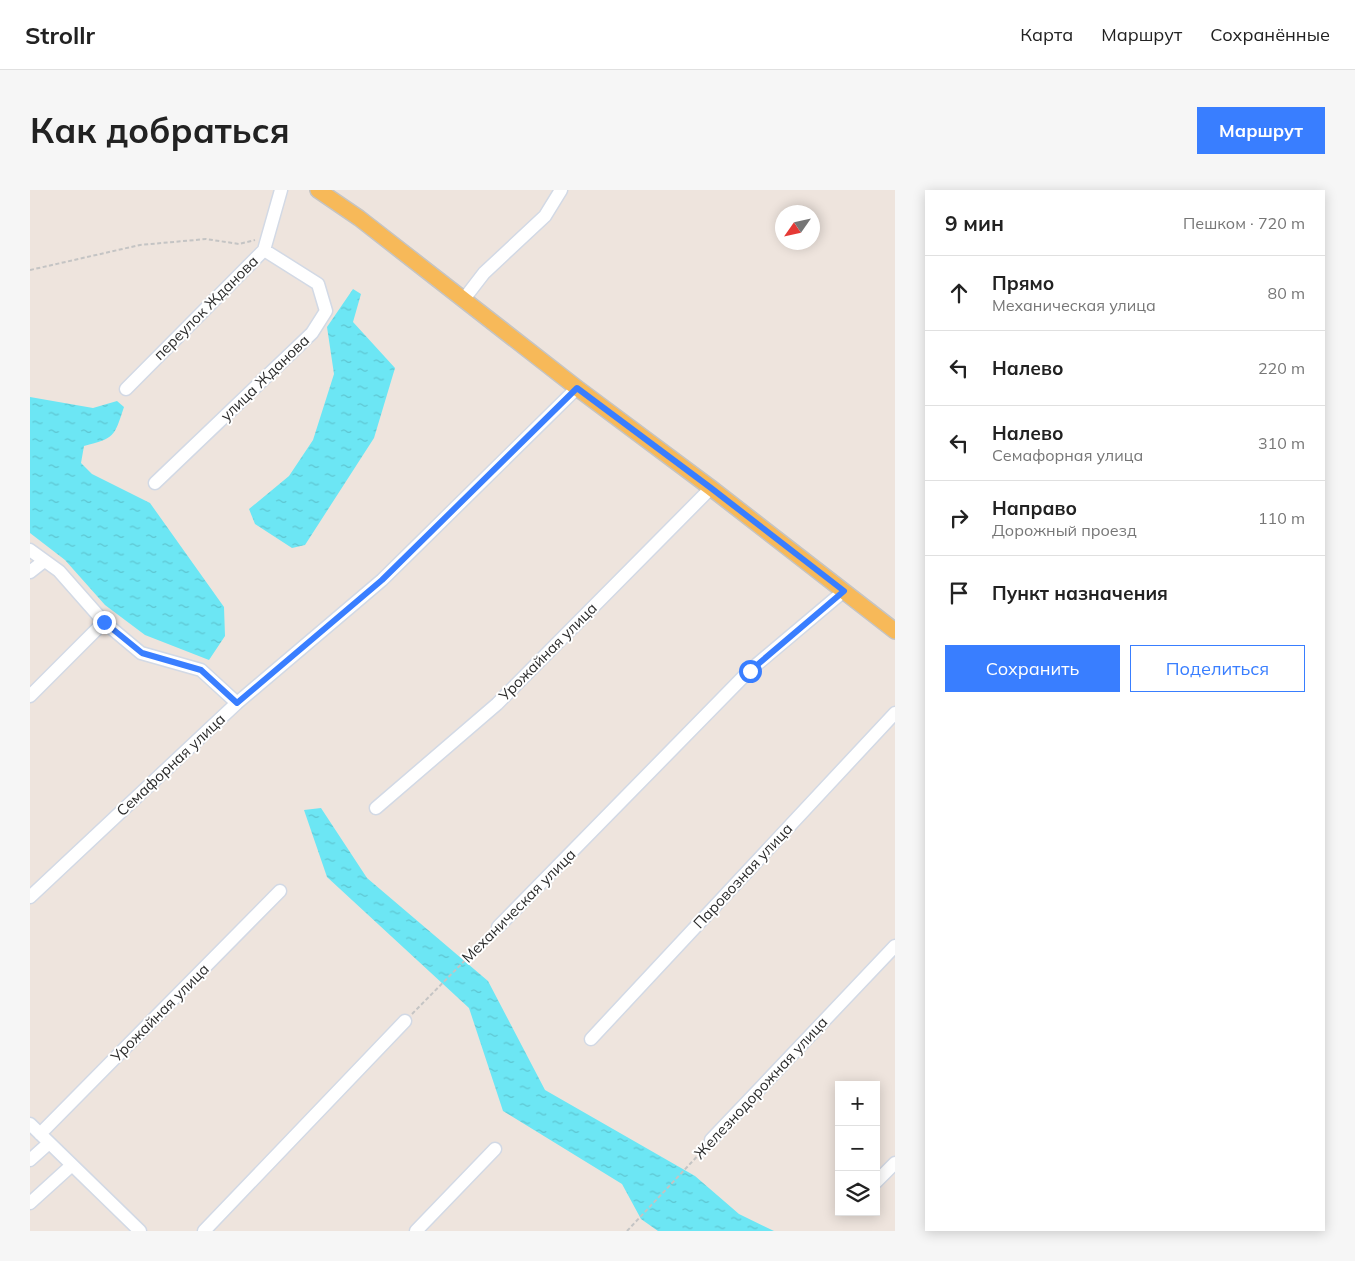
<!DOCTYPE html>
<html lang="ru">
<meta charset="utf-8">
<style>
:root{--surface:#fff;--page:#f6f6f6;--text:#222;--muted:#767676;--line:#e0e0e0;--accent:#397eff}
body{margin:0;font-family:Mulish,sans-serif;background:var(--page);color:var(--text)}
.controls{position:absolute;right:15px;bottom:15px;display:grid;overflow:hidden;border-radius:0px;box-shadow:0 2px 12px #0003}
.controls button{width:45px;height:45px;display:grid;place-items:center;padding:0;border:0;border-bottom:1px solid var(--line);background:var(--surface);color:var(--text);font:25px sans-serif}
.compass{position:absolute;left:745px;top:15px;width:45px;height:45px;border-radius:50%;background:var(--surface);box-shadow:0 2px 12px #0003;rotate:236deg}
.stop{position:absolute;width:15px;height:15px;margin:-11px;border:4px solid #397eff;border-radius:50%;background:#fff}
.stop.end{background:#397eff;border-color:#fff;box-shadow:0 1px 5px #0008}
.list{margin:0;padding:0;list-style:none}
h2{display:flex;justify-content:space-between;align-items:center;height:65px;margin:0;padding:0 20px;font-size:21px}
h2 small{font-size:16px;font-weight:400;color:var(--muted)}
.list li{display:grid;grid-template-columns:32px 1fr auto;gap:15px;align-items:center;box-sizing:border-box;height:75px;padding:0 20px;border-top:1px solid var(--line)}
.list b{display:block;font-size:19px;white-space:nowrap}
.list p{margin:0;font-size:16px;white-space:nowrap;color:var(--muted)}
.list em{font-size:16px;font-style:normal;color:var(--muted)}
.actions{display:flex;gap:10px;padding:15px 20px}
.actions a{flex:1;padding:11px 0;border:1px solid var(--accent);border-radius:0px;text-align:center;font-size:18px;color:var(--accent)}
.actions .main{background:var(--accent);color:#fff}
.icon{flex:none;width:28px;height:28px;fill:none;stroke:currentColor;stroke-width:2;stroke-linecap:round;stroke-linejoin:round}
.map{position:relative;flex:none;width:865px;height:1041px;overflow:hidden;border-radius:0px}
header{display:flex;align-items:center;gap:30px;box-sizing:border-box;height:70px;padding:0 25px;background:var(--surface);border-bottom:1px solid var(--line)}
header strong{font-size:24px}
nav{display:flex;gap:28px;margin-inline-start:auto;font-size:18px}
.intro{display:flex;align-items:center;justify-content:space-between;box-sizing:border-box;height:120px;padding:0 30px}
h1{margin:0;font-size:35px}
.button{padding:12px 22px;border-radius:0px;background:var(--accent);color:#fff;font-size:18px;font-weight:700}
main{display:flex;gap:30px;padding:0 30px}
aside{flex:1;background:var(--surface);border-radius:0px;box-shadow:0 2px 12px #0003}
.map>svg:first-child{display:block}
.water{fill:url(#water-ripples)}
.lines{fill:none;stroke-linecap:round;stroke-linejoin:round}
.minor-casing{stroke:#d2d9e5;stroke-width:15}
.major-casing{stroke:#c4c4c4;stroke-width:18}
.path{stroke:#c4c4c4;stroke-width:2;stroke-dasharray:4 2.5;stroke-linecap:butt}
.minor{stroke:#fff;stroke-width:12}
.major{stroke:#f7b959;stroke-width:15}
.route{stroke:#397eff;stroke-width:6}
.labels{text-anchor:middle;stroke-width:4;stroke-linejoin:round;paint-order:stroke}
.street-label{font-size:15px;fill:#2c2c2c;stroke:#fff}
</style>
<header>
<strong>Strollr</strong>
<nav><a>Карта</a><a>Маршрут</a><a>Сохранённые</a></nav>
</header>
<div class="intro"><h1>Как добраться</h1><a class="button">Маршрут</a></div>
<main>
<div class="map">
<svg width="865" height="1041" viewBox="0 0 865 1041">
<defs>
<pattern id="water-ripples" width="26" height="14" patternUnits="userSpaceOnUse" patternTransform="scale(1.25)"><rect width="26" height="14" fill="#6ce6f4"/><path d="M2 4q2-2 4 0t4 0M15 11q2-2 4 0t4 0" fill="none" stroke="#5ec5d1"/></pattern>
</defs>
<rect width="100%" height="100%" fill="#eee4dd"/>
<path class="water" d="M323,99L331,104L323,132L365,178L344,248L275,355L262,358L225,334L219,319L259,286L283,250L304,184L297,137Z
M0,207L63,218L87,211L94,217C84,247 85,248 54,256L51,273L62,284L120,313L194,417L195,446L179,470L115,445L75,415L35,370L0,343Z
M291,618L337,688L458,791L515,900L665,986L709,1024L744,1041H628L611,1029L592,994L473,921L439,818L297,687L274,620Z"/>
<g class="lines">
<g class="minor-casing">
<path id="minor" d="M434,109L454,83L515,26L531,0
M96,199L234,60L251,0
M125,293L282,143L296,121L288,94L234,60
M0,360L29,381L74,432L111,463L171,480L207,513
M0,382L14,371
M0,506L74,432
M346,618L467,514L681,298
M0,707L207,513L352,390L547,198
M468,737L719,481L814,401
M561,849L865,523
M0,934L110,1041
M10,944L250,701
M681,950L865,756
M0,970L19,953
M846,992L865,973
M0,1013L42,975
M174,1041L375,831
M386,1041L465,959"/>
</g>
<g class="major-casing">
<path id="major" d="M288,0L329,28L547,198L681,298L865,441"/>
</g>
<path class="path" d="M0,80L110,55L176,49L209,54L225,50
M382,824L461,744
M597,1041L675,958"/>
<use href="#minor" class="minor"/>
<use href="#major" class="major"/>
</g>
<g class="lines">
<path class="route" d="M74,432L112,463L171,480L207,513L352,390L547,198L681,298L814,401L720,481"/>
</g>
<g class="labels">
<g class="street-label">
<text transform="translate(176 118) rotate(-45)" y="5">переулок Жданова</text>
<text transform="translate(235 188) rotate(-44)" y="5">улица Жданова</text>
<text transform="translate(518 462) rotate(-45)" y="5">Урожайная улица</text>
<text transform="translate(141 575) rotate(-43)" y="5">Семафорная улица</text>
<text transform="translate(713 686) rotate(-47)" y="5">Паровозная улица</text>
<text transform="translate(489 716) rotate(-45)" y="5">Механическая улица</text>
<text transform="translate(130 823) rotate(-45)" y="5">Урожайная улица</text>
<text transform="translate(731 898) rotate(-47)" y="5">Железнодорожная улица</text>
</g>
</g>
</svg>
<div class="controls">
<button>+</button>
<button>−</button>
<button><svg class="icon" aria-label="layers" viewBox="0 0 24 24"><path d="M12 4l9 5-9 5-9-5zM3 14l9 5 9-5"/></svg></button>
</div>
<svg class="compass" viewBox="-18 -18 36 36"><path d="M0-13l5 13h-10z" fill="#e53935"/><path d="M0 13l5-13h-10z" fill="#767676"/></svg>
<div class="stop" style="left:720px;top:481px"></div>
<div class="stop end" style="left:74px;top:432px"></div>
</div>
<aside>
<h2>9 мин<small>Пешком · 720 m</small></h2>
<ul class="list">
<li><svg class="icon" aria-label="ahead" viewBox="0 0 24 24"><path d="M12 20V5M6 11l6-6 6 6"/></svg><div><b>Прямо</b><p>Механическая улица</p></div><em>80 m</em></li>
<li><svg class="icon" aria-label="left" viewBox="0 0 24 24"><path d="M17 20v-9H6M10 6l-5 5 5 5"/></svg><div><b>Налево</b></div><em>220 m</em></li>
<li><svg class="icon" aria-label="left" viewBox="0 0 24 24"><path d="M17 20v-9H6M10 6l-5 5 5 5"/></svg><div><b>Налево</b><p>Семафорная улица</p></div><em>310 m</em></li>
<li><svg class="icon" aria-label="right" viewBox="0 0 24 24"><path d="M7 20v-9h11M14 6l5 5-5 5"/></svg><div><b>Направо</b><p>Дорожный проезд</p></div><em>110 m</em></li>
<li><svg class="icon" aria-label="arrive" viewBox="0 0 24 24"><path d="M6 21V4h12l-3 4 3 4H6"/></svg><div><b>Пункт назначения</b></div></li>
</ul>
<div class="actions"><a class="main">Сохранить</a><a>Поделиться</a></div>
</aside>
</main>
